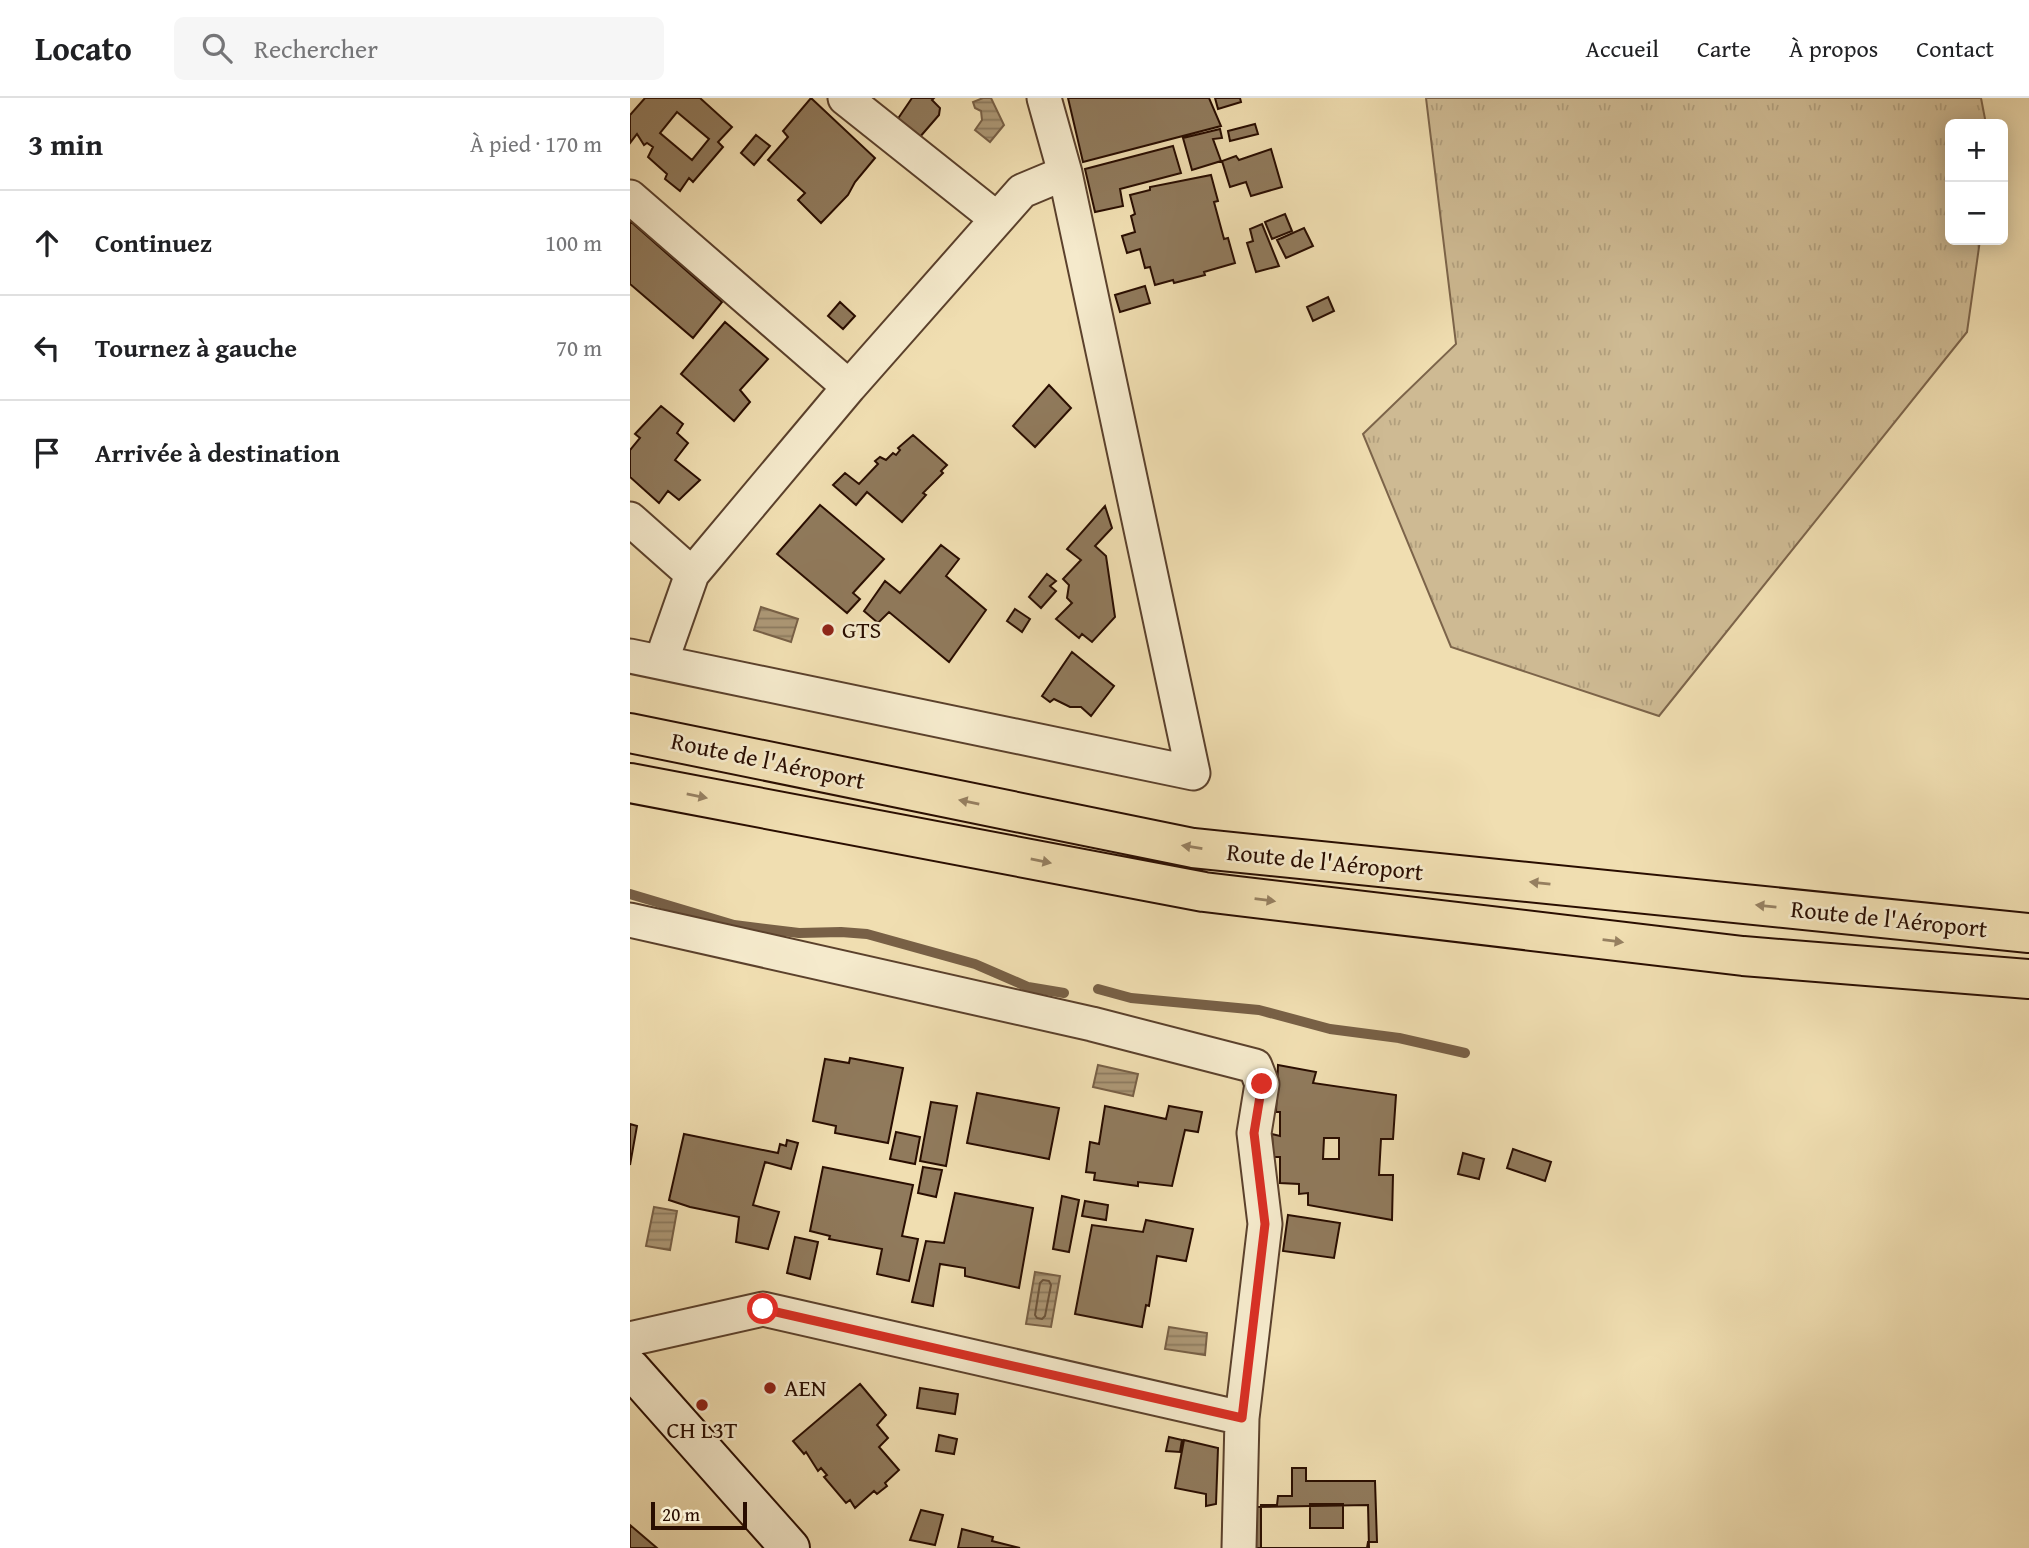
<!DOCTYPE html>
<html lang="fr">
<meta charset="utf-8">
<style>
:root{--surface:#fff;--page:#f6f6f6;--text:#202124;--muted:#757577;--line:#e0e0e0}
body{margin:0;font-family:"Gentium Book Plus",serif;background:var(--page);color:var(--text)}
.controls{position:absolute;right:21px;top:21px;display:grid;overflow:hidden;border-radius:10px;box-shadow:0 4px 18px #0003}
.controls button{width:63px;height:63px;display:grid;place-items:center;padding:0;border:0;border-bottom:2px solid var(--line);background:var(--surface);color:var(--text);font:35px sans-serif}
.scale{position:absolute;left:21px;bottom:18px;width:96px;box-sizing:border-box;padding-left:7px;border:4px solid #290d00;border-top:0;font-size:19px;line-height:24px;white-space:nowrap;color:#290d00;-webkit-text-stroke:5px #f5eacc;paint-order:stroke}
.stop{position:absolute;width:21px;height:21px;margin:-16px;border:5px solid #d93025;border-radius:50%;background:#fff}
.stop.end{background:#d93025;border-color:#fff;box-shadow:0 2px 7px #0008}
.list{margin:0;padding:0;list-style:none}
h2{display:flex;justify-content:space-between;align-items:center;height:91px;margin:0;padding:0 28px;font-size:30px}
h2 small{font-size:23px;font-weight:400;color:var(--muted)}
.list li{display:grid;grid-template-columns:46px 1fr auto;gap:21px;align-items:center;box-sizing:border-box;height:105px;padding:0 28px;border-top:2px solid var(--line)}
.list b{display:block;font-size:26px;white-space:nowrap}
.list em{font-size:23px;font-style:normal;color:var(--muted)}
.icon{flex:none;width:38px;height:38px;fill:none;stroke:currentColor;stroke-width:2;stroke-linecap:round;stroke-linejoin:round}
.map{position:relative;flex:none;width:1399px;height:1450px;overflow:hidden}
header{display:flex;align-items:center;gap:42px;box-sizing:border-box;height:98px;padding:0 35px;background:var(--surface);border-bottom:2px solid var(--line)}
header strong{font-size:33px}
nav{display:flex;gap:38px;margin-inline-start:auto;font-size:24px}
.search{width:490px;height:63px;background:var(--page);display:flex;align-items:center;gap:18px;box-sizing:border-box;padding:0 24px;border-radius:10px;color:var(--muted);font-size:26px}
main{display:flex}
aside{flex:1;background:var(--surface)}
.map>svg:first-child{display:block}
.grass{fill:url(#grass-tufts);stroke:#7c644a;stroke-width:2}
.water{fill:url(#water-rules);stroke:#786046;stroke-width:2}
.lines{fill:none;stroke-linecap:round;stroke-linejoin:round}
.shore{stroke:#6a523a;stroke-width:2}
.stream{stroke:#786046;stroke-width:10}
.building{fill:#907a5c;stroke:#290d00;stroke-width:2;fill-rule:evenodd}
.street-casing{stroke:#5b412c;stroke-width:37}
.secondary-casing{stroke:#290d00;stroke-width:42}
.highway-casing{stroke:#290d00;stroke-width:42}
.street{stroke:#f5eacc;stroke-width:33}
.secondary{stroke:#f5eacc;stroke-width:38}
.highway{stroke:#f0deb1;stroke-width:38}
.oneway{fill:#968061}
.route{stroke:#d93025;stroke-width:9}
.poi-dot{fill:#8f2418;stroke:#f5eacc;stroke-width:2.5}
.labels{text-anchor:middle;stroke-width:5;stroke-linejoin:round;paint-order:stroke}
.poi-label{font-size:24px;fill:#290d00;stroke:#f5eacc;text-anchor:start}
.street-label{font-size:24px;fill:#290d00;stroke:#f5eacc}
</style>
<header>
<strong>Locato</strong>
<div class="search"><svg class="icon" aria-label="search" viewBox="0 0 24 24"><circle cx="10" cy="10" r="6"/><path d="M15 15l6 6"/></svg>Rechercher</div>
<nav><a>Accueil</a><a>Carte</a><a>À propos</a><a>Contact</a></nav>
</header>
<main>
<aside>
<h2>3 min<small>À pied · 170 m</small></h2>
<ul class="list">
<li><svg class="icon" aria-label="ahead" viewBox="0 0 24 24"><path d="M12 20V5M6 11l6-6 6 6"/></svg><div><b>Continuez</b></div><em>100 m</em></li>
<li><svg class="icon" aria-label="left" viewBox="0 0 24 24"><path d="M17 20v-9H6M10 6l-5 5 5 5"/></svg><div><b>Tournez à gauche</b></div><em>70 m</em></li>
<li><svg class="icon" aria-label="arrive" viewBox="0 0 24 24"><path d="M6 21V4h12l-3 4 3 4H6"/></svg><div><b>Arrivée à destination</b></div></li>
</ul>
</aside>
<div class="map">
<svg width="1399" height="1450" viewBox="0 0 1399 1450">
<defs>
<pattern id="grass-tufts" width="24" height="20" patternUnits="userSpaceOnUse" patternTransform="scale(1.75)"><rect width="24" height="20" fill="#ceba93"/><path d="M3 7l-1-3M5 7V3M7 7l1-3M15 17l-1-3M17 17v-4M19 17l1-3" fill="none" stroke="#b19f7d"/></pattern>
<pattern id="water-rules" width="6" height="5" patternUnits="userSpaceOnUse" patternTransform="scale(1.75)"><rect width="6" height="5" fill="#ac9775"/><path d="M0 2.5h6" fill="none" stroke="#8c7a5e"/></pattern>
</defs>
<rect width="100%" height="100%" fill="#f0deb1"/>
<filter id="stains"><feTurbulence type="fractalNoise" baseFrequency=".00286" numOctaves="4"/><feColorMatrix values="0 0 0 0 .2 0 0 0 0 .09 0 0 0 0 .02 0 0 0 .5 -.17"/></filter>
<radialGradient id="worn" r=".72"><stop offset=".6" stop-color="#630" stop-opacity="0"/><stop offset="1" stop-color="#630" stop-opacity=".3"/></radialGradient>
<path class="grass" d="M796,0H1351L1356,26H1320V142H1350L1337,234L1029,618L821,549L733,336L826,246Z"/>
<path class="water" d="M353,0H361L374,27L360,44L345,32L352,22L351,13L345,10L343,4Z
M131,509L168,521L161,544L124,532Z
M468,967L508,976L503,998L463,989Z
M24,1109L47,1113L40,1152L16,1148Z
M405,1174L430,1178L421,1229L396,1226Z
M539,1229L577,1235L575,1257L535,1251Z"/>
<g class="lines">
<path class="shore" d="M413,1182L419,1183L421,1187L415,1218L412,1221L407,1220L405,1217L410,1185Z"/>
<path class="stream" d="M0,796L104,827L169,835L211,834L237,836L345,866L398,889L434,895
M468,891L501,900L629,912L700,931L769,940L835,955"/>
</g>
<path class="building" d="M15,0H70L102,29L88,44L93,49L63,84L59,80L50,93L35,81L37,76L18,59L23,49L17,45L14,47L7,36L0,45V17ZM47,14L79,41L62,62L30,35Z
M181,0L245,60L225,84L218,97L191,125L168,102L175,95L138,62L158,39L153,33Z
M282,0H304L302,2L310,10L309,17L289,40L267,22Z
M438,0H579L591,28L453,64Z
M585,0H610L611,4L588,11Z
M625,26L628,36L600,43L598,33Z
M590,31L592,40L583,41L591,63L562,72L553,40Z
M126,37L140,48L124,67L111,55Z
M543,48L551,75L490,91L493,108L465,114L455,71Z
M641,51L652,89L621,98L616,84L600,89L592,63L606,58L609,62Z
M581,77L588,103L584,104L594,141L598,140L605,165L574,174L575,177L544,185L543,182L525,187L520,169L515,170L510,151L497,155L492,138L505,134L501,118L505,116L500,97L520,92V89Z
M655,116L662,133L642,141L635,124Z
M0,123L92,204L63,240L0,186Z
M632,126L649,168L626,174L617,145L623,143L620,131Z
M674,130L683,148L656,160L647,142Z
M515,188L520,205L490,214L485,197Z
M698,199L704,213L683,223L677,209Z
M210,204L225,218L213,231L198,218Z
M95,224L138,261L110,292L120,304L104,323L51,276Z
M419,287L441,310L405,349L383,328Z
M31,308L53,326L47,335L58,345L45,362L70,382L49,402L38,393L29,405L0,379V352L10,340L5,336Z
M283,337L317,367L311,373L313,375L293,395L296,397L272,424L237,394L226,407L203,387L215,375L229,386L248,366L245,363L250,359L256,362L263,355L266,357L270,352L268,350Z
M190,407L254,461L223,495L230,501L217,515L147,456Z
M475,408L482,430L465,448L476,458L485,519L462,544L452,536L449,540L426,521L442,505L437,500L439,487L433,481L451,462L437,451Z
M311,447L329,461L316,478L356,512L319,564L259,514L248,525L234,513L255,483L270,495Z
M417,476L426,483L420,488L426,493L411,510L399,499Z
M385,511L400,521L392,534L377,523Z
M442,554L484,588L461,618L451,609H440L424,601L420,604L412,598Z
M220,960L273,970L258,1045L205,1035L206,1028L183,1023L195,961L219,965Z
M648,967L686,974L683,985L766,997L763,1041H751L749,1077H763L762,1122L678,1107V1095L669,1096V1086L650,1085V1059H643L642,1036L650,1038V1014H646ZM694,1040H709V1061H693Z
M347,995L429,1010L419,1061L337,1045Z
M301,1004L327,1008L316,1068L290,1063Z
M475,1008L536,1021L539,1008L572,1014L568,1034L555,1032L542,1088L508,1084V1088L464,1082L465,1075L456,1074L460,1044L469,1046Z
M0,1026L7,1028L0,1067Z
M266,1034L290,1039L285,1066L260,1061Z
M54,1036L148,1055L150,1046L156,1048L157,1042L168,1045L161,1071L135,1064L123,1107L149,1114L138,1151L106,1144L109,1119L60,1109L39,1102Z
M883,1051L921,1064L915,1083L877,1070Z
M833,1055L854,1061L849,1081L828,1076Z
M193,1069L283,1087L272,1138L288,1141L279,1183L247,1176L252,1151L199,1141L200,1138L180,1133Z
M293,1069L312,1072L306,1099L288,1095Z
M325,1095L403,1110L389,1190L335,1178V1170L310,1166L303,1208L282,1204L296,1143L314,1145Z
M432,1098L449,1102L439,1154L423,1151Z
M455,1103L478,1107L476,1122L452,1118Z
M658,1117L710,1125L704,1160L653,1153Z
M516,1122L563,1131L556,1163L527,1158L519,1208L516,1207L512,1229L445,1216L462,1127L513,1134Z
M165,1139L188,1144L180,1181L157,1175Z
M230,1286L256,1317L247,1327L258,1340L249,1349L269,1372L255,1385L257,1388L247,1396L244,1393L225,1410L220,1402L216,1405L194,1379L197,1377L191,1370L188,1373L176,1354L174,1356L163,1343Z
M290,1290L328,1296L325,1316L287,1310Z
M309,1337L327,1341L324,1356L306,1353Z
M539,1339L552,1342L550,1354L536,1353Z
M554,1342L588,1350L586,1406L576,1408V1396L545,1390Z
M662,1370H676V1383H745L747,1444H738L737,1450H631V1407H647L648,1398H662ZM680,1406H713V1430H680Z
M738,1407L739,1450H626L625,1409Z
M291,1412L313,1417L305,1447L280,1442Z
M0,1427L27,1450H0Z
M332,1431L363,1439L362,1443L390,1450H328Z"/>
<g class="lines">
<g class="street-casing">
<path id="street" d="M215,0L367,121
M0,99L219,289
M0,421L62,476
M0,558L563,675L435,75L414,0
M31,564L62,476L219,289L392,93L435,75
M0,822L462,926L625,968L632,986L624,1035L635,1126L612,1320L609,1450
M0,1241L133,1211L612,1320"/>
</g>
<g class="secondary-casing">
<path id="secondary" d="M0,1270L160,1450"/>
</g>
<g class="highway-casing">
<path id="highway" d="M0,635L563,750L1399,835
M0,685L574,794L1113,858L1399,881"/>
</g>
<use href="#street" class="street"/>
<use href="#secondary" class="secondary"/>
<use href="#highway" class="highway"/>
</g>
<defs><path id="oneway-solid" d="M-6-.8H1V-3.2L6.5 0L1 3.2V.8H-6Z" transform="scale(1.75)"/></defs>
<g class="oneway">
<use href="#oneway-solid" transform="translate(67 698) rotate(11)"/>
<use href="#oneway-solid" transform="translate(339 704) rotate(-168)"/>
<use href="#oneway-solid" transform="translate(562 749) rotate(-171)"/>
<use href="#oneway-solid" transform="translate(411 763) rotate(11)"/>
<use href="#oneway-solid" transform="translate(910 785) rotate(-174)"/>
<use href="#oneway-solid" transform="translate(635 802) rotate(7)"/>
<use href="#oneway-solid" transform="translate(1136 808) rotate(-174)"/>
<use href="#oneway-solid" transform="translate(983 843) rotate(7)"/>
</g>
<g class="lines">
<path class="route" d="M133,1211L612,1320L635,1126L624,1035L632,986"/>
</g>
<g class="poi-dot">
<circle cx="198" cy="532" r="7"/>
<circle cx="140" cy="1290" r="7"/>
<circle cx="72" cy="1307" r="7"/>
</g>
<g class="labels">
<g class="poi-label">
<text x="212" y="540">GTS</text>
<text x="154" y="1298">AEN</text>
<text x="72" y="1340" text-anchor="middle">CH L3T</text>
</g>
<g class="street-label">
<text transform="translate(138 663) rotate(12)" y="8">Route de l'Aéroport</text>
<text transform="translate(695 764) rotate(6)" y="8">Route de l'Aéroport</text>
<text transform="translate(1259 821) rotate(6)" y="8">Route de l'Aéroport</text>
</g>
</g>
<rect width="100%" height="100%" filter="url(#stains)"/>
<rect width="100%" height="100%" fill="url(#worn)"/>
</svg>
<div class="controls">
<button>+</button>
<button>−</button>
</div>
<div class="scale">20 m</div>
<div class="stop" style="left:133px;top:1211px"></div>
<div class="stop end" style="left:632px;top:986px"></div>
</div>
</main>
